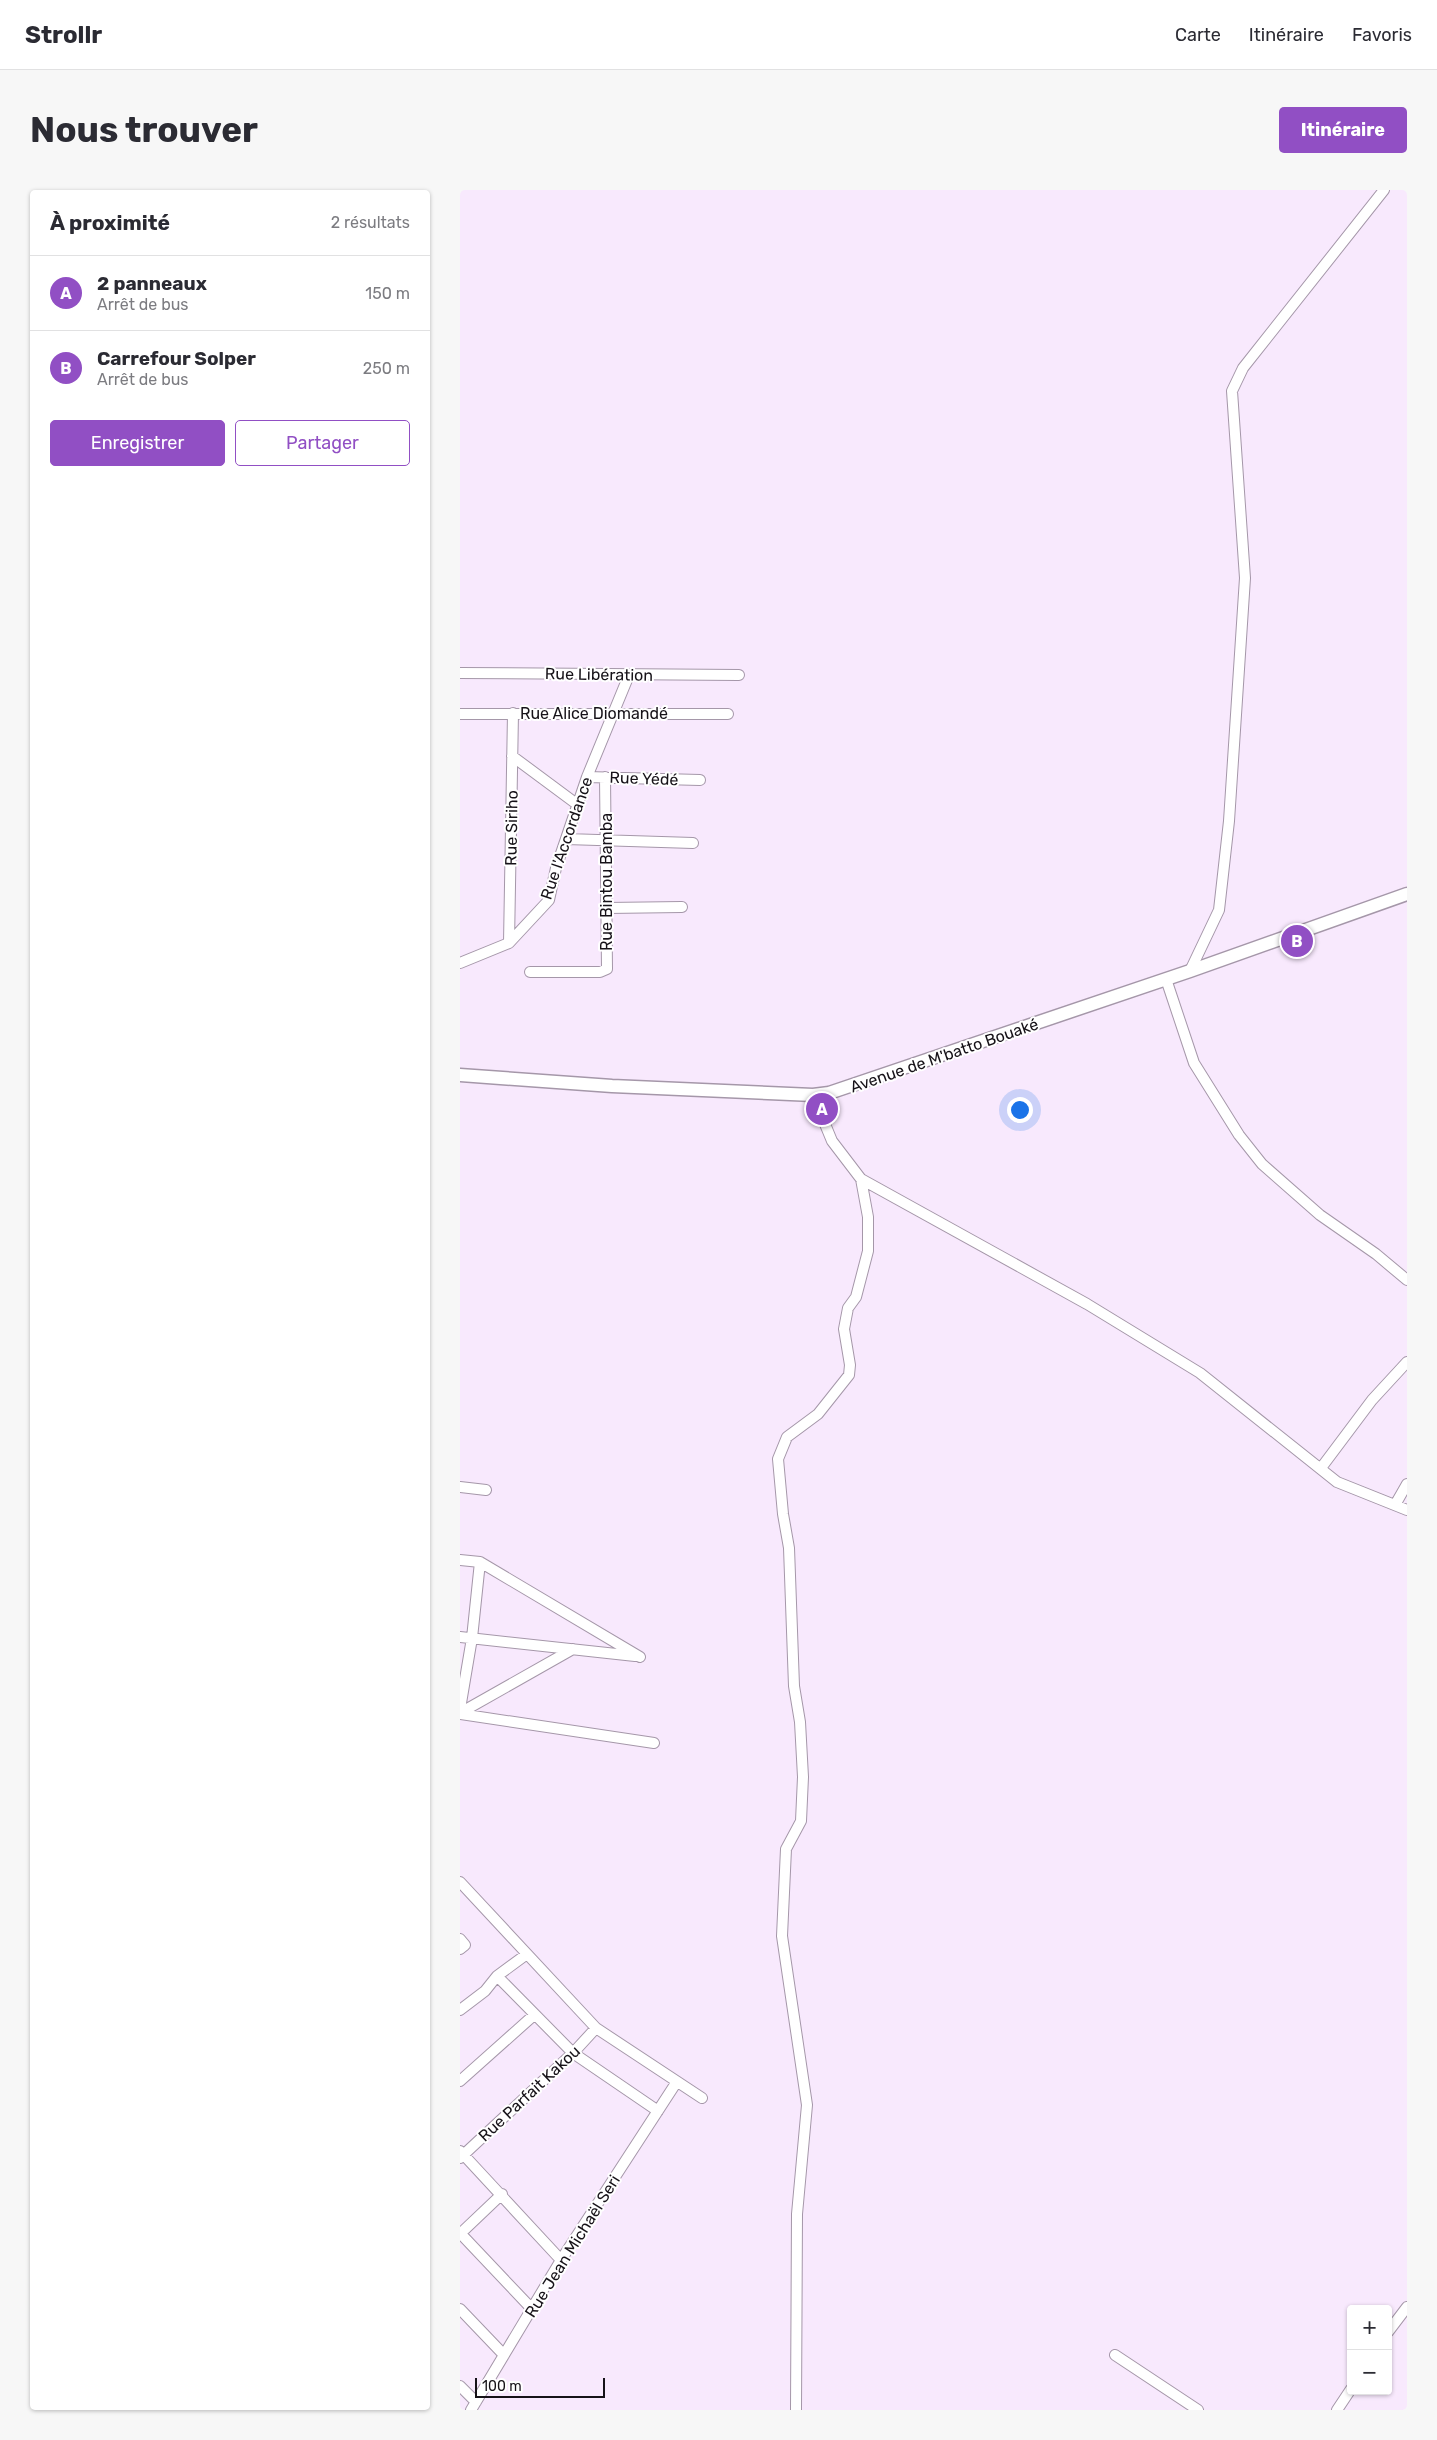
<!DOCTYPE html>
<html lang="fr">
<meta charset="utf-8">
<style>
:root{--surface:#fff;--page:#f7f7f7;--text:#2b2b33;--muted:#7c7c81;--line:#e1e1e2;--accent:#914fc4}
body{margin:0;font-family:Rubik,sans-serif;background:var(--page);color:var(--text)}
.controls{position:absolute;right:15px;bottom:15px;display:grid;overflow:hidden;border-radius:5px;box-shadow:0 1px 4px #0004}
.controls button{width:45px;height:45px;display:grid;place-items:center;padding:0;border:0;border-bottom:1px solid var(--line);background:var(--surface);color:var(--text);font:25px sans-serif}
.scale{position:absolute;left:15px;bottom:12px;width:130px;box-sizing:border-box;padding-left:5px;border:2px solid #161218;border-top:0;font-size:14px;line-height:18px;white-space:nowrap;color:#161218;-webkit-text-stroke:4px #fff;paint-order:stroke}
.you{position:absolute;left:559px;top:919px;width:18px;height:18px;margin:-12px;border:4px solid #fff;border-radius:50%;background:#1a73e8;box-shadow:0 0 0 8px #1a73e833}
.badge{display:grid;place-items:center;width:32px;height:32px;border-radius:50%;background:var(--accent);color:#fff;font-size:16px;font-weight:700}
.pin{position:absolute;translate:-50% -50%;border:2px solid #fff;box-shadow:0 1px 5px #0006}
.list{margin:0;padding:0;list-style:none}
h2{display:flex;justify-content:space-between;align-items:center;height:65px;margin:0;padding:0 20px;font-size:21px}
h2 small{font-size:16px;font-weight:400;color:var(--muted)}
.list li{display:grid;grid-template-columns:32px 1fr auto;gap:15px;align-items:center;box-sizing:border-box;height:75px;padding:0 20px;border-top:1px solid var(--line)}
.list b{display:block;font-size:19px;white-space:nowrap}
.list p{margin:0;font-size:16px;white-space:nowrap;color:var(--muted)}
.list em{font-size:16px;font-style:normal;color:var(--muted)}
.actions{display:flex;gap:10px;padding:15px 20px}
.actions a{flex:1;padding:11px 0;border:1px solid var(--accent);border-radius:5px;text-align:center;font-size:18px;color:var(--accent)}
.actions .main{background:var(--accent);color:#fff}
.map{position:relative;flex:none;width:947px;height:2220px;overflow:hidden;border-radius:5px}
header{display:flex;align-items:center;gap:30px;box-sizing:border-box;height:70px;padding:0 25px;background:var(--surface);border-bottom:1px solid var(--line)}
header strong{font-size:24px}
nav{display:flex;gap:28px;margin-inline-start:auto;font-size:18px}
.intro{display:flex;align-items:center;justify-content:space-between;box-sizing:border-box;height:120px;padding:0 30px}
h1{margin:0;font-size:35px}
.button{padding:12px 22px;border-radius:5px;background:var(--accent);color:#fff;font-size:18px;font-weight:700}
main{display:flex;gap:30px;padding:0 30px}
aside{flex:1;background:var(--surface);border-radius:5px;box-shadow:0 1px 4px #0004}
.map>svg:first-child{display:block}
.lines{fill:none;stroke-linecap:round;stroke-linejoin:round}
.minor-casing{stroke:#a597a9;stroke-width:12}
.tertiary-casing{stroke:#a597a9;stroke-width:15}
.minor{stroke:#fff;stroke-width:10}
.tertiary{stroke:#fff;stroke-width:12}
.labels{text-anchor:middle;stroke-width:4;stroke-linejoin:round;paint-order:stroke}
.street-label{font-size:16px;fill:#161218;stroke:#fff}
</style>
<header>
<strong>Strollr</strong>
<nav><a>Carte</a><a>Itinéraire</a><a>Favoris</a></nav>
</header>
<div class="intro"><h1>Nous trouver</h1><a class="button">Itinéraire</a></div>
<main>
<aside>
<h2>À proximité<small>2 résultats</small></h2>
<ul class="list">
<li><span class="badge">A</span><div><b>2 panneaux</b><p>Arrêt de bus</p></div><em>150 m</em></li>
<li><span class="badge">B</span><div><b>Carrefour Solper</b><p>Arrêt de bus</p></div><em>250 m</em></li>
</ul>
<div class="actions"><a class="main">Enregistrer</a><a>Partager</a></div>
</aside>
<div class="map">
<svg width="947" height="2220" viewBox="0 0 947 2220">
<rect width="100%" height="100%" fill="#f8e9fd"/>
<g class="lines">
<g class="minor-casing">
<path id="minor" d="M0,483L279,485
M0,524H268
M52,566L118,615
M127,587L240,590
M106,649L233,653
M147,718L222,717
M49,753L53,523
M0,773L49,753L89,710L96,678L127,587L169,485
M730,781L759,720L769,631L785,388L772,201L783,178L924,0
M70,782H140L147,779L145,587
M706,789L734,873L779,945L802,974L860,1025L916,1064L947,1090
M353,905L372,951L401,989L627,1114L740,1183L877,1292L947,1320
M861,1278L912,1210L947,1172
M0,1297L26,1300
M935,1315L947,1294
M0,1370L20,1372L180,1467
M0,1447L175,1466
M0,1519L12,1448L20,1372
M0,1523L113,1459
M0,1524L194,1553
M0,1692L136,1838L242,1908
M0,1749L5,1755L0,1759
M37,1786L113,1863L198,1921
M0,1820L25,1801L37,1786L67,1764
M0,1891L74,1825
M0,1961L101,2070
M0,1968L113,1863L136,1838
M0,2043L72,2119
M0,2044L42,2004
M0,2119L44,2165
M928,2142L947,2117
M655,2165L738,2220
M0,2196L16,2212
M11,2220L101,2070L216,1893
M336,2220L337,2024L347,1915L322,1746L326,1659L341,1631L343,1587L340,1532L334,1496L329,1358L323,1324L318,1269L327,1247L358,1224L389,1185L390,1175L384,1139L388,1118L396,1107L408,1061V1027L401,989
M877,2220L891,2199"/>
</g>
<g class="tertiary-casing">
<path id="tertiary" d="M0,885L152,896L353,905L369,903L730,781L947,704"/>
</g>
<use href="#minor" class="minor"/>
<use href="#tertiary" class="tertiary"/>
</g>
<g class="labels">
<g class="street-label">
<text transform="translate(139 484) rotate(1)" y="6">Rue Libération</text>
<text x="134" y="529">Rue Alice Diomandé</text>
<text transform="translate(184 588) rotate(2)" y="6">Rue Yédé</text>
<text transform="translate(51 638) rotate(-89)" y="6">Rue Siriho</text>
<text transform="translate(106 648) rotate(-71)" y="6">Rue l'Accordance</text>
<text transform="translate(146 692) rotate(-90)" y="6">Rue Bintou Bamba</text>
<text transform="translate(484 865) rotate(-19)" y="6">Avenue de M'batto Bouaké</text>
<text transform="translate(69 1903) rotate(-43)" y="6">Rue Parfait Kakou</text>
<text transform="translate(112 2056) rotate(-58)" y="6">Rue Jean Michaël Seri</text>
</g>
</g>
</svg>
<div class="controls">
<button>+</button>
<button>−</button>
</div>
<div class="scale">100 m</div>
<div class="you"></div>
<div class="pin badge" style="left:362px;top:919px">A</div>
<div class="pin badge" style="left:837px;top:751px">B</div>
</div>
</main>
